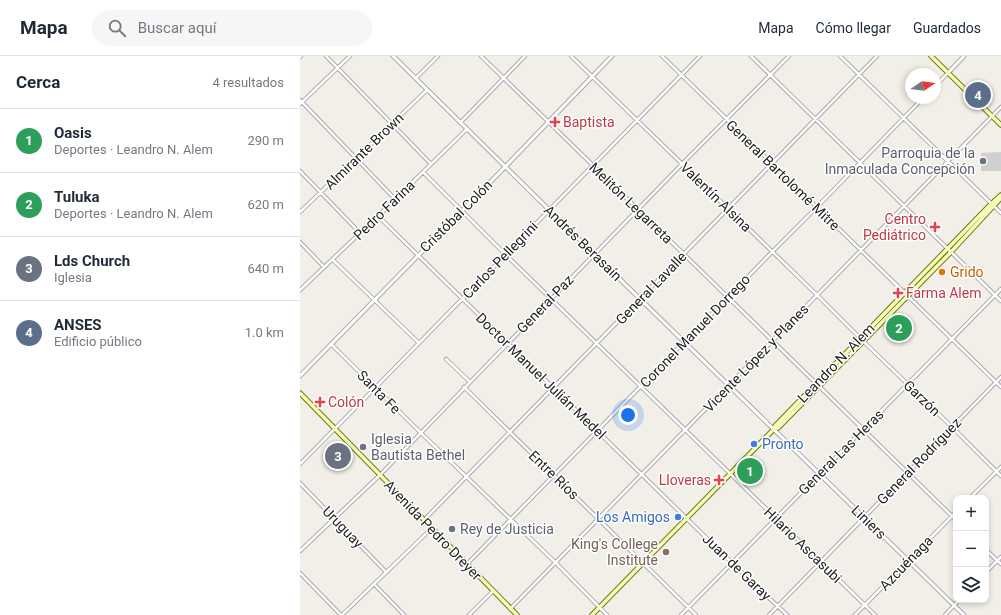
<!DOCTYPE html>
<html lang="es">
<meta charset="utf-8">
<style>
:root{--surface:#fff;--page:#f6f6f7;--text:#1f2937;--muted:#747a83;--line:#e0e1e3;--accent:#2563eb}
body{margin:0;font-family:Roboto,sans-serif;background:var(--page);color:var(--text)}
.controls{position:absolute;right:12px;bottom:12px;display:grid;overflow:hidden;border-radius:8px;box-shadow:0 2px 6px #0003}
.controls button{width:36px;height:36px;display:grid;place-items:center;padding:0;border:0;border-bottom:1px solid var(--line);background:var(--surface);color:var(--text);font:20px sans-serif}
.compass{position:absolute;left:605px;top:12px;width:36px;height:36px;border-radius:50%;background:var(--surface);box-shadow:0 2px 6px #0003;rotate:77deg}
.you{position:absolute;left:328px;top:359px;width:14px;height:14px;margin:-10px;border:3px solid #fff;border-radius:50%;background:#1a73e8;box-shadow:0 0 0 6px #1a73e833}
.badge{display:grid;place-items:center;width:26px;height:26px;border-radius:50%;background:var(--accent);color:#fff;font-size:13px;font-weight:700}
.pin{position:absolute;translate:-50% -50%;border:2px solid #fff;box-shadow:0 1px 4px #0006}
.list{margin:0;padding:0;list-style:none}
h2{display:flex;justify-content:space-between;align-items:center;height:52px;margin:0;padding:0 16px;font-size:17px}
h2 small{font-size:13px;font-weight:400;color:var(--muted)}
.list li{display:grid;grid-template-columns:26px 1fr auto;gap:12px;align-items:center;box-sizing:border-box;height:64px;padding:0 16px;border-top:1px solid var(--line)}
.list b{display:block;font-size:15px;white-space:nowrap}
.list p{margin:0;font-size:13px;white-space:nowrap;color:var(--muted)}
.list em{font-size:13px;font-style:normal;color:var(--muted)}
.icon{flex:none;width:22px;height:22px;fill:none;stroke:currentColor;stroke-width:2;stroke-linecap:round;stroke-linejoin:round}
.map{position:relative;flex:none;width:701px;height:559px;overflow:hidden}
header{display:flex;align-items:center;gap:24px;box-sizing:border-box;height:56px;padding:0 20px;background:var(--surface);border-bottom:1px solid var(--line)}
header strong{font-size:19px}
nav{display:flex;gap:22px;margin-inline-start:auto;font-size:14px}
.search{width:280px;height:36px;background:var(--page);display:flex;align-items:center;gap:10px;box-sizing:border-box;padding:0 14px;border-radius:22px;color:var(--muted);font-size:15px}
main{display:flex}
aside{flex:1;background:var(--surface)}
.map>svg:first-child{display:block}
.religious{fill:#d0d0d0}
.lines{fill:none;stroke-linecap:round;stroke-linejoin:round}
.minor-casing{stroke:#a9a9a9;stroke-width:4.5}
.tertiary-casing{stroke:#a9a9a9;stroke-width:5}
.secondary-casing{stroke:#707d05;stroke-width:5.5}
.minor{stroke:#fff;stroke-width:2.5}
.tertiary{stroke:#fff;stroke-width:3}
.secondary{stroke:#f7fabf;stroke-width:3.5}
.health-dot{fill:#e0444e;stroke:#fff;stroke-width:1.5}
.worship-dot{fill:#6b7280;stroke:#fff;stroke-width:1.5}
.food-dot{fill:#e8710a;stroke:#fff;stroke-width:1.5}
.shop-dot{fill:#3f7fe0;stroke:#fff;stroke-width:1.5}
.education-dot{fill:#8d6e63;stroke:#fff;stroke-width:1.5}
.labels{text-anchor:middle;stroke-width:3;stroke-linejoin:round;paint-order:stroke}
.health-label{font-size:14px;fill:#be3a42;stroke:#fff;text-anchor:start}
.street-label{font-size:14px;fill:#222;stroke:#fff}
.worship-label{font-size:14px;fill:#5b616d;stroke:#fff;text-anchor:start}
.food-label{font-size:14px;fill:#c56008;stroke:#fff;text-anchor:start}
.shop-label{font-size:14px;fill:#366cbe;stroke:#fff;text-anchor:start}
.education-label{font-size:14px;fill:#785e54;stroke:#fff;text-anchor:end}
</style>
<header>
<strong>Mapa</strong>
<div class="search"><svg class="icon" aria-label="search" viewBox="0 0 24 24"><circle cx="10" cy="10" r="6"/><path d="M15 15l6 6"/></svg>Buscar aquí</div>
<nav><a>Mapa</a><a>Cómo llegar</a><a>Guardados</a></nav>
</header>
<main>
<aside>
<h2>Cerca<small>4 resultados</small></h2>
<ul class="list">
<li><span class="badge" style="background:#2e9e5b">1</span><div><b>Oasis</b><p>Deportes · Leandro N. Alem</p></div><em>290 m</em></li>
<li><span class="badge" style="background:#2e9e5b">2</span><div><b>Tuluka</b><p>Deportes · Leandro N. Alem</p></div><em>620 m</em></li>
<li><span class="badge" style="background:#6b7280">3</span><div><b>Lds Church</b><p>Iglesia</p></div><em>640 m</em></li>
<li><span class="badge" style="background:#5c6f8a">4</span><div><b>ANSES</b><p>Edificio público</p></div><em>1.0 km</em></li>
</ul>
</aside>
<div class="map">
<svg width="701" height="559" viewBox="0 0 701 559">
<rect width="100%" height="100%" fill="#f2efe9"/>
<path class="religious" d="M701,96V115H681V97Z"/>
<g class="lines">
<g class="minor-casing">
<path id="minor" d="M26,0L131,108
M181,0L656,464
M271,0L517,239L563,285L652,371L701,420
M362,0L701,331
M451,0L701,245
M540,0L701,157
M0,1L1,0
M116,22L138,0
M635,30L648,17
M0,44L95,143
M0,48L50,0
M160,67L225,0
M0,115L60,177
M123,116L205,198L575,559
M0,156L127,34
M78,160L432,507L487,559
M0,186L24,211
M33,204L119,287
M0,234L78,160L167,73
M31,288L121,377L256,507L307,559
M146,303L170,326
M164,331L396,559
M0,408L75,332L400,0
M0,427L86,516
M670,442L701,411
M124,464L577,0
M686,494L701,508
M0,495L80,419L382,108L489,0
M167,508L428,241L472,196L517,151L623,42
M686,516L701,501
M0,517L41,559
M74,528L104,559
M210,553L701,51
M42,559L132,472
M169,559L193,535
M381,559L701,233
M469,559L701,321
M555,559L656,456
M645,559L659,544"/>
</g>
<g class="tertiary-casing">
<path id="tertiary" d="M93,0L294,198L664,559
M648,17L664,0
M0,320L205,111L312,0"/>
</g>
<g class="secondary-casing">
<path id="secondary" d="M631,0L701,69
M0,337L217,559
M474,373L475,370L691,148L701,139
M292,559L474,373L478,372L651,196L701,142"/>
</g>
<use href="#minor" class="minor"/>
<use href="#tertiary" class="tertiary"/>
<use href="#secondary" class="secondary"/>
</g>
<g class="health-dot">
<path d="M253 60h4v4h4v4h-4v4h-4v-4h-4v-4h4z"/>
<path d="M633 165h4v4h4v4h-4v4h-4v-4h-4v-4h4z"/>
<path d="M596 231h4v4h4v4h-4v4h-4v-4h-4v-4h4z"/>
<path d="M18 340h4v4h4v4h-4v4h-4v-4h-4v-4h4z"/>
<path d="M417 418h4v4h4v4h-4v4h-4v-4h-4v-4h4z"/>
</g>
<g class="worship-dot">
<circle cx="683" cy="105" r="4"/>
<circle cx="63" cy="391" r="4"/>
<circle cx="152" cy="473" r="4"/>
</g>
<circle class="food-dot" cx="642" cy="216" r="4"/>
<g class="shop-dot">
<circle cx="454" cy="388" r="4"/>
<circle cx="378" cy="461" r="4"/>
</g>
<circle class="education-dot" cx="366" cy="496" r="4"/>
<g class="labels">
<g class="health-label">
<text x="263" y="71">Baptista</text>
<text x="626" y="168" text-anchor="end">Centro<tspan x="626" dy="16">Pediátrico</tspan></text>
<text x="606" y="242">Farma Alem</text>
<text x="28" y="351">Colón</text>
<text x="411" y="429" text-anchor="end">Lloveras</text>
</g>
<g class="street-label">
<text transform="translate(64 95) rotate(-44)" y="5">Almirante Brown</text>
<text transform="translate(483 119) rotate(44)" y="5">General Bartolomé Mitre</text>
<text transform="translate(416 141) rotate(44)" y="5">Valentín Alsina</text>
<text transform="translate(331 147) rotate(44)" y="5">Melitón Legarreta</text>
<text transform="translate(84 154) rotate(-44)" y="5">Pedro Farina</text>
<text transform="translate(156 160) rotate(-45)" y="5">Cristóbal Colón</text>
<text transform="translate(283 187) rotate(44)" y="5">Andrés Berasaín</text>
<text transform="translate(200 204) rotate(-46)" y="5">Carlos Pellegrini</text>
<text transform="translate(351 232) rotate(-46)" y="5">General Lavalle</text>
<text transform="translate(245 248) rotate(-46)" y="5">General Paz</text>
<text transform="translate(395 275) rotate(-46)" y="5">Coronel Manuel Dorrego</text>
<text transform="translate(456 302) rotate(-46)" y="5">Vicente López y Planes</text>
<text transform="translate(536 307) rotate(-46)" y="5">Leandro N. Alem</text>
<text transform="translate(241 320) rotate(44)" y="5">Doctor Manuel Julián Medel</text>
<text transform="translate(79 336) rotate(45)" y="5">Santa Fe</text>
<text transform="translate(622 342) rotate(44)" y="5">Garzón</text>
<text transform="translate(541 396) rotate(-45)" y="5">General Las Heras</text>
<text transform="translate(619 405) rotate(-46)" y="5">General Rodríguez</text>
<text transform="translate(254 419) rotate(44)" y="5">Entre Ríos</text>
<text transform="translate(569 466) rotate(44)" y="5">Liniers</text>
<text transform="translate(43 471) rotate(46)" y="5">Uruguay</text>
<text transform="translate(133 474) rotate(46)" y="5">Avenida Pedro Dreyer</text>
<text transform="translate(503 489) rotate(44)" y="5">Hilario Ascasubi</text>
<text transform="translate(606 507) rotate(-46)" y="5">Azcuénaga</text>
<text transform="translate(437 511) rotate(44)" y="5">Juan de Garay</text>
</g>
<g class="worship-label">
<text x="675" y="102" text-anchor="end">Parroquia de la<tspan x="675" dy="16">Inmaculada Concepción</tspan></text>
<text x="71" y="388">Iglesia<tspan x="71" dy="16">Bautista Bethel</tspan></text>
<text x="160" y="478">Rey de Justicia</text>
</g>
<g class="food-label">
<text x="650" y="221">Grido</text>
</g>
<g class="shop-label">
<text x="462" y="393">Pronto</text>
<text x="370" y="466" text-anchor="end">Los Amigos</text>
</g>
<g class="education-label">
<text x="358" y="493">King's College<tspan x="358" dy="16">Institute</tspan></text>
</g>
</g>
</svg>
<div class="controls">
<button>+</button>
<button>−</button>
<button><svg class="icon" aria-label="layers" viewBox="0 0 24 24"><path d="M12 4l9 5-9 5-9-5zM3 14l9 5 9-5"/></svg></button>
</div>
<svg class="compass" viewBox="-18 -18 36 36"><path d="M0-13l5 13h-10z" fill="#e53935"/><path d="M0 13l5-13h-10z" fill="#747a83"/></svg>
<div class="you"></div>
<div class="pin badge" style="left:450px;top:415px;background:#2e9e5b">1</div>
<div class="pin badge" style="left:599px;top:272px;background:#2e9e5b">2</div>
<div class="pin badge" style="left:38px;top:400px;background:#6b7280">3</div>
<div class="pin badge" style="left:678px;top:39px;background:#5c6f8a">4</div>
</div>
</main>
